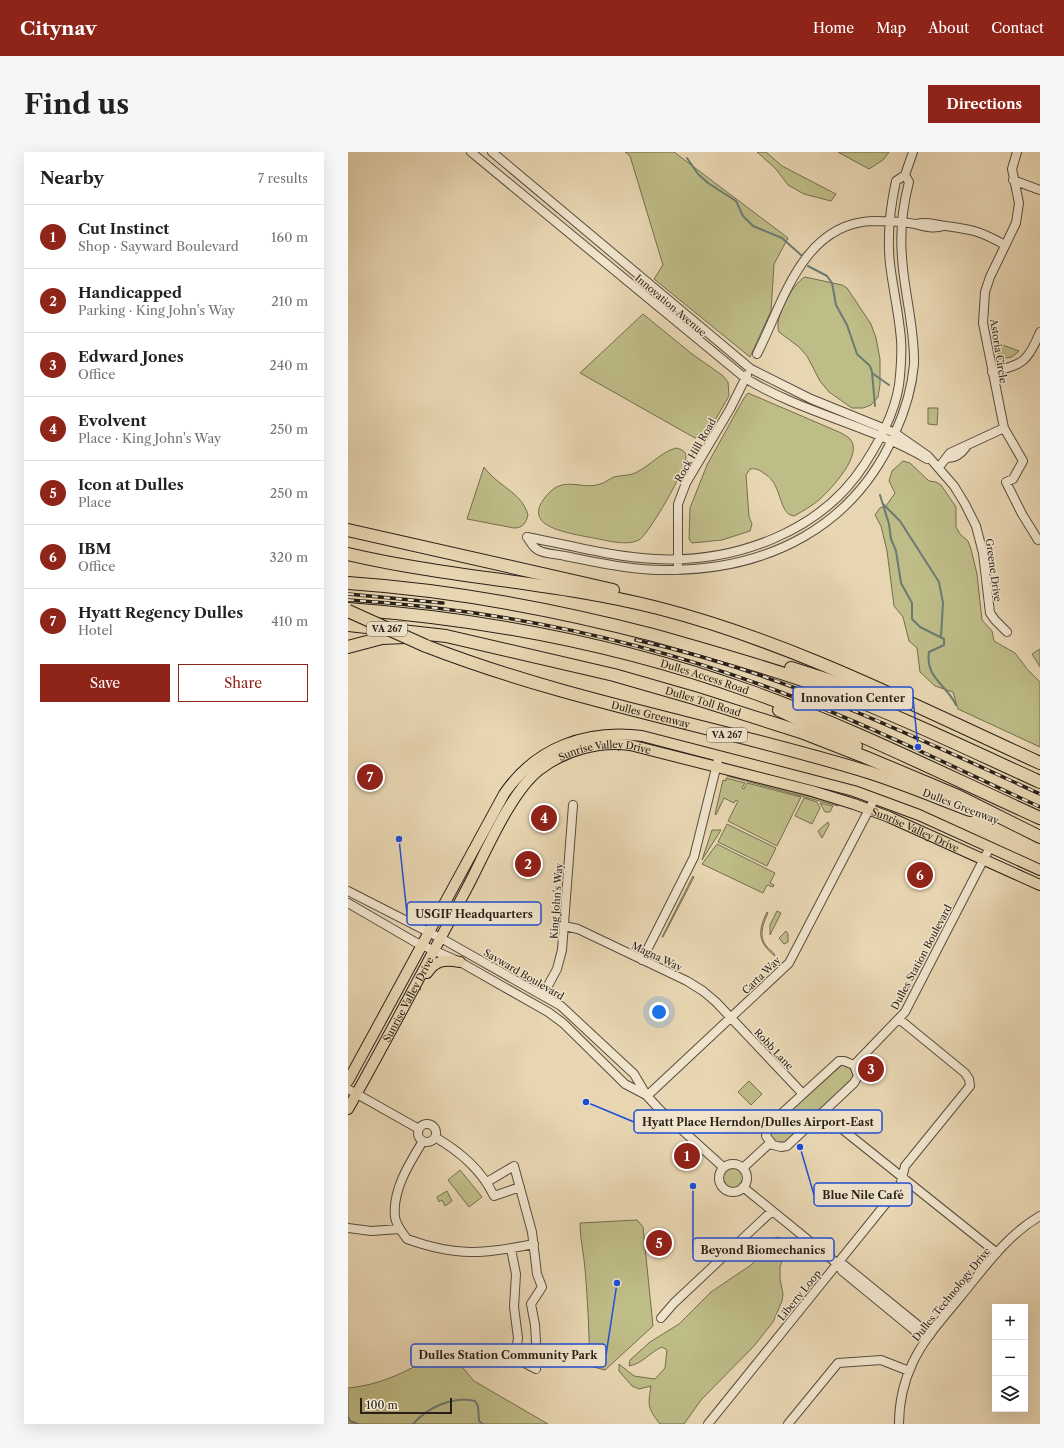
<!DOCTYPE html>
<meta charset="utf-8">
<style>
:root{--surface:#fff;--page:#f6f6f6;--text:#202124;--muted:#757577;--line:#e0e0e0;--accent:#8f2418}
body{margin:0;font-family:"Libre Caslon Text",serif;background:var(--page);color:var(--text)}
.controls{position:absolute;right:12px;bottom:12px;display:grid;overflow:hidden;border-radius:0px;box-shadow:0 4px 16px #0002}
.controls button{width:36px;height:36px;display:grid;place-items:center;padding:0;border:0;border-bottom:1px solid var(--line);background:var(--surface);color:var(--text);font:20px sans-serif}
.scale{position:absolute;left:12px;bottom:10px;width:92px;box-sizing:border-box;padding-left:4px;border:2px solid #281f17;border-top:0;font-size:11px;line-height:14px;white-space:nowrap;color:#281f17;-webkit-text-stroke:3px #f0e4cd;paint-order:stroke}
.you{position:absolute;left:311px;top:860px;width:14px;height:14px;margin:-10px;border:3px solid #fff;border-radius:50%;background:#1a73e8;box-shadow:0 0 0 6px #1a73e833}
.badge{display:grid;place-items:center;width:26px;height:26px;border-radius:50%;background:var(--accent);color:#fff;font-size:13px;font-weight:700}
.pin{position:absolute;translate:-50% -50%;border:2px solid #fff;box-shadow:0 1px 4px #0006}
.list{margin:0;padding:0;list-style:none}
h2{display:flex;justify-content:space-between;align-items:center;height:52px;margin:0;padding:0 16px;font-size:17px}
h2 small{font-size:13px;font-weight:400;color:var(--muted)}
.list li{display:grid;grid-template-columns:26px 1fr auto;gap:12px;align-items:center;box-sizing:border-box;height:64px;padding:0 16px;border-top:1px solid var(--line)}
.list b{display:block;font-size:15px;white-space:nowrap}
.list p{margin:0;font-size:13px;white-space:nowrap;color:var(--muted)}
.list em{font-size:13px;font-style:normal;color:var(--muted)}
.actions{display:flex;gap:8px;padding:12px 16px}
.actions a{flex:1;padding:9px 0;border:1px solid var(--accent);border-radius:0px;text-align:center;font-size:14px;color:var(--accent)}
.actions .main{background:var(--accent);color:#fff}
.icon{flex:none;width:22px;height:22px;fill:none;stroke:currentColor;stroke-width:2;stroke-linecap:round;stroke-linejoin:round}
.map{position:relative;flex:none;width:692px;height:1272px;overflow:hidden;border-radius:0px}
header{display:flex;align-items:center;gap:24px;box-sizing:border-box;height:56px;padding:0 20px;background:var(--accent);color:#fff}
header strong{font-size:19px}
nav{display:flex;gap:22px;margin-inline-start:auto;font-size:14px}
.intro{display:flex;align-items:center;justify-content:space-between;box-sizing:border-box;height:96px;padding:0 24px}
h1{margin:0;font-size:28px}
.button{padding:10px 18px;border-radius:0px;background:var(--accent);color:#fff;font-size:14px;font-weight:700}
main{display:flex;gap:24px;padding:0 24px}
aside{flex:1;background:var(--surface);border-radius:0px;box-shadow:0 4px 16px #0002}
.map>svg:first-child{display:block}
.green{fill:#bebc87;stroke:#736e4f}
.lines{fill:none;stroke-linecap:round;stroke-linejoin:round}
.stream{stroke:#6b7b72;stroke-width:2}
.minor-casing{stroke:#584d3e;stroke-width:10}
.major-casing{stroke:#281f17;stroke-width:12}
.highway-casing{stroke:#281f17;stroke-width:14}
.minor{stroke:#f0e4cd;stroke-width:8}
.major{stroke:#e8d6b2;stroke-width:10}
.highway{stroke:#e8d6b2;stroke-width:12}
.rail-casing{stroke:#281f17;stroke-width:3.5}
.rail{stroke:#f0e4cd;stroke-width:2;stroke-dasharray:6;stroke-linecap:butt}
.highway-bridge-casing{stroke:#281f17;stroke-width:14;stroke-linecap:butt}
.highway-bridge{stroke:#e8d6b2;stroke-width:12}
.labels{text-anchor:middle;stroke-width:3;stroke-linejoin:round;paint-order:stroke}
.shield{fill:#f0e4cd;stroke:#645a4e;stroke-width:1}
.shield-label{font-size:9px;font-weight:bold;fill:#281f17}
.street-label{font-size:10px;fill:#281f17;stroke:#f0e4cd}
.leader{fill:none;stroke:#1d4ed8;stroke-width:1.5}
.callout-dot{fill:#1d4ed8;stroke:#f0e4cd;stroke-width:1.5}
.callout{fill:#f0e4cd;stroke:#1d4ed8;stroke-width:1.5}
.callout-label{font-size:11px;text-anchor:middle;font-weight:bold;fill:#281f17}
</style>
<header>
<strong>Citynav</strong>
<nav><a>Home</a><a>Map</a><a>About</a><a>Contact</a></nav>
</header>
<div class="intro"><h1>Find us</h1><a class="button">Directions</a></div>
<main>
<aside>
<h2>Nearby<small>7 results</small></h2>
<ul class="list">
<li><span class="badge">1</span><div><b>Cut Instinct</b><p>Shop · Sayward Boulevard</p></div><em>160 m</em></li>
<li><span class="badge">2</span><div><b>Handicapped</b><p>Parking · King John's Way</p></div><em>210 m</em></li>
<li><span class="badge">3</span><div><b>Edward Jones</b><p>Office</p></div><em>240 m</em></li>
<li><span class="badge">4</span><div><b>Evolvent</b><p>Place · King John's Way</p></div><em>250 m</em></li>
<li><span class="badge">5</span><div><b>Icon at Dulles</b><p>Place</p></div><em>250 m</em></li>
<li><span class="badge">6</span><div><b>IBM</b><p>Office</p></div><em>320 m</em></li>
<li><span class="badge">7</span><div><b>Hyatt Regency Dulles</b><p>Hotel</p></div><em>410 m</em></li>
</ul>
<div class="actions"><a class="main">Save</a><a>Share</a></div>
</aside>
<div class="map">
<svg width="692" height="1272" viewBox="0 0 692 1272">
<rect width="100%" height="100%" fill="#e8d6b2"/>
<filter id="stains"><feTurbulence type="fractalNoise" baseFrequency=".005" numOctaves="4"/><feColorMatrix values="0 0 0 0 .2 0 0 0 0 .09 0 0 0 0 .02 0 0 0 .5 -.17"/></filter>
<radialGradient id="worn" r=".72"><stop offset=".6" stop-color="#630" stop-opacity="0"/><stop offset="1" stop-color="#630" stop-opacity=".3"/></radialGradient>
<path class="green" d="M277,0H326L440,86L426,112L423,159L402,205L306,127L315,113L282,4Z
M409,0H418L434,14L488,42L483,49L456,42L440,33L428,17Z
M490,0H541L535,8L521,17Z
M457,125L494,133L499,136L523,172L528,186L532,207V233L530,245L523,253L515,256H504L481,240L472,229L459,204L451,195L431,180C425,167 445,131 457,125Z
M295,162L344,202L374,223L380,230L381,244L359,282L347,286L232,221Z
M649,191L671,199L664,205L651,207Z
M400,241L491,280C495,282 499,284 502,287C516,302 483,337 472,347C464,354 455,359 446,364C430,362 435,333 417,322C411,318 409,316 402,317L398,323L401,365L404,372L402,379L374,388L344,391L341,387L342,356L359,313L396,246Z
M580,256H590L589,273L580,272Z
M328,296C333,297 338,299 338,305C339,316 301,382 291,388C277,395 254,387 240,385C215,380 168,373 203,339C218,325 236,338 252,332C257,331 261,327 266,325C274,323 282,324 289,320C303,313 313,300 328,296Z
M555,309L562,311L581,329L588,330L593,333L608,355V375L612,382L620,389L623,397L629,422L634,468L644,479L646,489L667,501L680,518L692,530V595L610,557L605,540L587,534L572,520L569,496L561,489L555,465L546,454L539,399L533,374L527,363L532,356L538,354L547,341L541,329L544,319Z
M136,315C149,334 174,340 180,363C178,371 175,376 166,376L119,367Z
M692,497V515L684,502Z
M380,623L491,652L490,654L379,624Z
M378,626L397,631L394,636L396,637L399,631L453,645L429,694L380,669L390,649L388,648L386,651L376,646L368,663L367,662L375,628L378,629Z
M456,646L469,650L472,656L464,672L447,664Z
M472,651L485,654L482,660H477Z
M480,670L481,673L474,686L470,679Z
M379,672L428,696L419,714L370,690Z
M364,678H373L354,708Z
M369,692L427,721L422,731L426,733L425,735L419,733L415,741L354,712Z
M345,724L346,725L315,785H314Z
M429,759L433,761L422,783V773Z
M419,760L420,761C415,772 410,784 419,795C422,798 426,800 427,804C409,790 410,779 419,760Z
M438,779L440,782V790L436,792L431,786Z
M494,913L502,916L505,923L504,927L437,990H427L422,984L423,976Z
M401,929L414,942L403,953L390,940Z
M375 1026a10 10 0 1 1 20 0a10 10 0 1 1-20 0Z
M112,1018L134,1045L121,1055L100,1028Z
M99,1039L104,1049L97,1054L94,1048L91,1050L89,1045Z
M289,1068L295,1075L305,1174L257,1218L242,1214C241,1182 240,1150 237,1117C236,1102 232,1087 232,1071Z
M429,1085L440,1088L445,1093V1099L434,1109L432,1115V1127L435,1142L434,1149L425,1170L406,1194L353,1248L336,1272H312C299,1255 300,1254 303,1234L291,1237L284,1234L271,1219V1212L286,1224L307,1227L317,1216L319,1198L314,1195C302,1200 294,1212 281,1214L282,1208L302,1190L331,1172L363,1140L403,1113C414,1104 415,1089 429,1085Z
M89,1200H105L115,1216L126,1229L200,1272H0V1236C32,1233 63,1219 89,1200Z"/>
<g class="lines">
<path class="stream" d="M339,6L350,22L360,31L388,49L395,64L405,74L434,86L453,103
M460,114L479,124L484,131L488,153L499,173L509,202L522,214L524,220L527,254
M524,221L541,233
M532,343L541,372L543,387L548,399L553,431L564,451V467L572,475L596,487V493L581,500C577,526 599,533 608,553
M535,352L552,369L591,430L595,451L593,484
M0,1264L2,1269L10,1272
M65,1272C80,1255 105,1244 127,1249L130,1254L131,1269L135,1272"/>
<g class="minor-casing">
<path id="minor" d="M123,0L397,226C454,261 521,273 579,307
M144,0L403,217L463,247L547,281L580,304L606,334L617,352L628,374L635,401L642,461L647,468L659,480
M669,0L664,17L671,51L668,71L642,125L637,140L635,171L656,276L675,309L665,327L658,330L674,362L690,388
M665,28L692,38
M568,72C581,69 585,73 598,74C626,78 632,79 657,93
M409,202C435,151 454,72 524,69C538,69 553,69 567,72C578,75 585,77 596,74
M644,220C674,213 680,210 692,180
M600,306C608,306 613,302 618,295
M591,315L602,301L656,276
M179,385C221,393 264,405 307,407C386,411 472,381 516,313C533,287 550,256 552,224C553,212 554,200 553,188C551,162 545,137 542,112C539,84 542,56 548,29L557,23L565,0
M179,385C182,389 185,396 190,398C196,402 209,402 217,404C252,411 287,419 323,418C421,417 506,375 547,281C557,259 564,236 566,212C567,176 556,141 554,105C552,81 555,53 561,30L557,23
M330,418V352L338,331L382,257L399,223
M0,739L98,789L213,854L286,922L299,944L312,958L375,1015
M0,751L67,790L112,810L200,860L215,871L277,932L298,943
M216,774L230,777L339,829L355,839L368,850L455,942
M294,808L346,705L371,604
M195,843L209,817L214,798L225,653
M491,909H496L506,913L510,924L506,931L439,994L433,995L425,993L418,984L420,974Z
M506,913L557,860L642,695
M0,937L71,977
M299,944L441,811L527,646
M474,961L649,1101
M70 981a9 9 0 1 1 18 0a9 9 0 1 1-18 0Z
M87,985C112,1000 133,1017 146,1044L172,1035
M75,989C62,1010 44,1038 47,1065C48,1073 54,1080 59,1087C109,1105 136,1102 186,1092
M371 1026a14 14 0 1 1 28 0a14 14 0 1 1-28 0Z
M395,1016L422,991
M139,1030L166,1014L184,1080L189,1122L194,1135L183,1152L187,1173L189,1207L188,1217L167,1206L170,1186L166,1155L168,1122L163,1097
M395,1035L492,1114L494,1119L578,1188
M0,1076L23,1079L52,1077
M492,1114L496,1113L582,1183
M313,1166L326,1151L424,1059
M360,1272L552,1034L557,1014L622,934L621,927L617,921L551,867
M440,1272L490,1211L533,1208L561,1219
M551,1272C551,1251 556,1229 565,1210C577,1185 596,1165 613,1144C637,1115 659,1083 692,1064"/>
</g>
<g class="major-casing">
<g id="major">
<path d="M79,821C88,808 97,807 112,810"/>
<path d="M0,929L156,642C188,595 239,577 294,584L506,639L571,663L692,718"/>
<path id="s1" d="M0,957C41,884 80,810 119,736C137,702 162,641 191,618C217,598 251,589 282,593L464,639L506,652L541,665L692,733"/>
</g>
</g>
<g class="highway-casing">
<g id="highway">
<path d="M0,378L265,438"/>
<path d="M0,402C102,426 208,430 310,456C443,490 567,554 692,611"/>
<path d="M0,431C103,438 205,457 305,483C362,499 419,515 475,535C549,563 620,597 692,630"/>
<path id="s2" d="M0,457C138,467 274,493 404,540C502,575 597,623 692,666"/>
<path id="s3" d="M0,473L98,484L266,523L346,546L453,580L517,605L610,644L692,685"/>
<path id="s4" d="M78,494C222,550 374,575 520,620C555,631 588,645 622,658"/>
<path d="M0,495L34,486L57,485"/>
<path d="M443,516L524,542"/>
<path d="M431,558L508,594"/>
</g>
</g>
<use href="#minor" class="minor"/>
<use href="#major" class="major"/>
<use href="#highway" class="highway"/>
<g class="rail-casing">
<path id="rail" d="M0,442L95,451
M0,448C148,457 296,488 435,541C522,573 607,616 692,655
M288,488C432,520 559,581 692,642"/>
</g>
<use href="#rail" class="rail"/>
<g class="highway-bridge-casing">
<path id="highway-bridge" d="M0,459L78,494"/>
</g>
<use href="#highway-bridge" class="highway-bridge"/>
</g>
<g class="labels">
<g class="shield">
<rect x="19" y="470" width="40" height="14" rx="3"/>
<rect x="359" y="576" width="40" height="14" rx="3"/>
</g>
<g class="shield-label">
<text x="39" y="480">VA 267</text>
<text x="379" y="586">VA 267</text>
</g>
<g class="street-label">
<text transform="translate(323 153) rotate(40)" y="4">Innovation Avenue</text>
<text transform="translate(651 199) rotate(81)" y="4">Astoria Circle</text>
<text transform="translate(347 298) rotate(-60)" y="4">Rock Hill Road</text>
<text transform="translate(646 418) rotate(82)" y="4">Greene Drive</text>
<text dy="4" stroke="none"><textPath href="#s2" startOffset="364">Dulles Access Road</textPath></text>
<text dy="4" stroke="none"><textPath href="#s3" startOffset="364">Dulles Toll Road</textPath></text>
<text dy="4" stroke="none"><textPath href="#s4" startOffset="235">Dulles Greenway</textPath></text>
<text dy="4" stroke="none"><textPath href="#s1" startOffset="461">Sunrise Valley Drive</textPath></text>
<text transform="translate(613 654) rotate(21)" y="4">Dulles Greenway</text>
<text dy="4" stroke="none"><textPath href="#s1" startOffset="785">Sunrise Valley Drive</textPath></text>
<text transform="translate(208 749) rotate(-86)" y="4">King John's Way</text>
<text transform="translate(309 804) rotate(25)" y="4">Magna Way</text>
<text transform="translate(573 805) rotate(-62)" y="4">Dulles Station Boulevard</text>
<text transform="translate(176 822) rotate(30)" y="4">Sayward Boulevard</text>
<text transform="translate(413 823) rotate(-44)" y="4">Carta Way</text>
<text dy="4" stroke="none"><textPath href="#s1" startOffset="125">Sunrise Valley Drive</textPath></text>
<text transform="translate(426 897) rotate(47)" y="4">Robb Lane</text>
<text transform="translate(603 1142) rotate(-51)" y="4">Dulles Technology Drive</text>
<text transform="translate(451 1143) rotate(-51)" y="4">Liberty Loop</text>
</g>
</g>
<path class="leader" d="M570 595L565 546M51 687L59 762M238 950L286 970M452 995L466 1043M345 1034L345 1098M269 1131L258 1203"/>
<g class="callout-dot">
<circle cx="570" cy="595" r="4"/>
<circle cx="51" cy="687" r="4"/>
<circle cx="238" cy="950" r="4"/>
<circle cx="452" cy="995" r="4"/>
<circle cx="345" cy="1034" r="4"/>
<circle cx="269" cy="1131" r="4"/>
</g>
<g class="callout">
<rect x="445" y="535" width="120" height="23" rx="4"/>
<rect x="59" y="750" width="134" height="23" rx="4"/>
<rect x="286" y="958" width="248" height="23" rx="4"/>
<rect x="466" y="1031" width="98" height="23" rx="4"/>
<rect x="345" y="1086" width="141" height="23" rx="4"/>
<rect x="63" y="1192" width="195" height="23" rx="4"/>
</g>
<g class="callout-label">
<text x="505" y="550">Innovation Center</text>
<text x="126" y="766">USGIF Headquarters</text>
<text x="410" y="974">Hyatt Place Herndon/Dulles Airport-East</text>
<text x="515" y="1047">Blue Nile Café</text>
<text x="415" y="1102">Beyond Biomechanics</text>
<text x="160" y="1207">Dulles Station Community Park</text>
</g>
<rect width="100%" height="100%" filter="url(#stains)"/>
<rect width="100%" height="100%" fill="url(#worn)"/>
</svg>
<div class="controls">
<button>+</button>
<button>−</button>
<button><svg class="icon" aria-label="layers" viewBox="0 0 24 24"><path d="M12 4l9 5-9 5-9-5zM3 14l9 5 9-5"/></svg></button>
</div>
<div class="scale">100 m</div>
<div class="you"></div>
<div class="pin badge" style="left:339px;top:1004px">1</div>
<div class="pin badge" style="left:180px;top:712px">2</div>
<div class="pin badge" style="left:523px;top:917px">3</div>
<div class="pin badge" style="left:196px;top:666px">4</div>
<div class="pin badge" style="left:311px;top:1091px">5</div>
<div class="pin badge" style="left:572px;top:723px">6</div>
<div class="pin badge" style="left:22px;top:625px">7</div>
</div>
</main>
